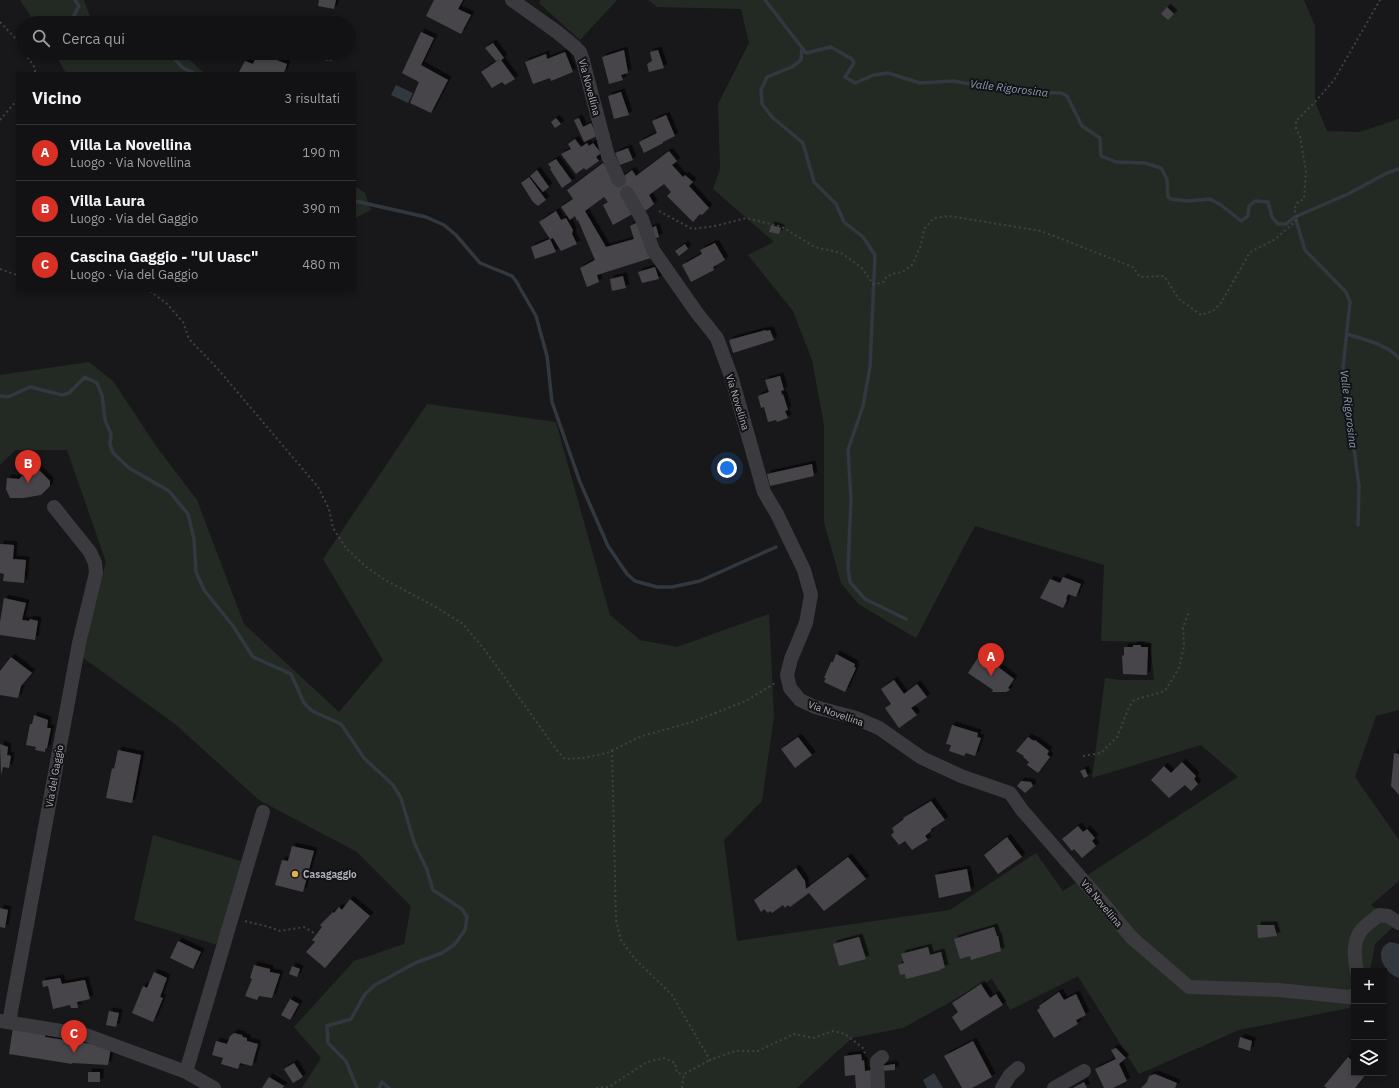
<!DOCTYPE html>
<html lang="it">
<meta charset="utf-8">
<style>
:root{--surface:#121214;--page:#1b1b1d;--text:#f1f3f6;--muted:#9c9ea0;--line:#313234;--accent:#d93025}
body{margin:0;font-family:"IBM Plex Sans",sans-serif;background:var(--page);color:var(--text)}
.controls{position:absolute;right:12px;bottom:12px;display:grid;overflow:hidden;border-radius:0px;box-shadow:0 2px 6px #0003}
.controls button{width:36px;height:36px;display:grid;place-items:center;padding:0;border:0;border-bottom:1px solid var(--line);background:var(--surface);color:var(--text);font:20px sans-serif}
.you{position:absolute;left:727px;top:468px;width:14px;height:14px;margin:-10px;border:3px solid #fff;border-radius:50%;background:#1a73e8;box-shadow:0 0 0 6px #1a73e833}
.badge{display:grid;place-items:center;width:26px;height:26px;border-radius:50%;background:var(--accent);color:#fff;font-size:13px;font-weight:700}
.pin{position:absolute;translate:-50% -33px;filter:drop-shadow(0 1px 2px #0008)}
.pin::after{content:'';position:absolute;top:21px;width:14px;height:12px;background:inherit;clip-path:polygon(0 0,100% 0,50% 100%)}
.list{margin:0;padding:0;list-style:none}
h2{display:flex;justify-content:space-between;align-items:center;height:52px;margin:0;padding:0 16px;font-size:17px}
h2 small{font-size:13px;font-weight:400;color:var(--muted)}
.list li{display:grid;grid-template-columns:26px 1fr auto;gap:12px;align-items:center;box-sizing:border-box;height:56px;padding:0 16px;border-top:1px solid var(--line)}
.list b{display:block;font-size:15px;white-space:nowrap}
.list p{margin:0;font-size:13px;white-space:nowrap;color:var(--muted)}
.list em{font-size:13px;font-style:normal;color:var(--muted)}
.icon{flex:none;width:22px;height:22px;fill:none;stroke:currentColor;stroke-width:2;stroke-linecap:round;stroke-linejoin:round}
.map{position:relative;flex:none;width:1399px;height:1088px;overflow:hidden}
.search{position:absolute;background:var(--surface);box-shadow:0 2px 6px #0003;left:16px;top:16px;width:340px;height:44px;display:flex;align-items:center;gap:10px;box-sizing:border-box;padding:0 14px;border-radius:22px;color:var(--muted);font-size:15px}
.panel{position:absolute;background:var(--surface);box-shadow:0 2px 6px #0003;left:16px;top:72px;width:340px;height:220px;border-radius:0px}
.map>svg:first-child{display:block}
.green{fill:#232a24}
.water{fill:#32383f}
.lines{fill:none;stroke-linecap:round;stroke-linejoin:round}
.stream{stroke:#32383f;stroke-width:3.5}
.building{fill:#46454a;filter:url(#shadow)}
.path{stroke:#404145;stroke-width:2;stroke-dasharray:2 3;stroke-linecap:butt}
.minor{stroke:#3a3a3f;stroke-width:14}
.poi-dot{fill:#deb34d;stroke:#131315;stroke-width:1.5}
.labels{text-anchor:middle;stroke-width:4;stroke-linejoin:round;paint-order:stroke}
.street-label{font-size:10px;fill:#acafb8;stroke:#131315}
.poi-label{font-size:10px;font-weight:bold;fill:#acafb8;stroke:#131315;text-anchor:start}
.water-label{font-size:11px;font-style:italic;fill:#879baf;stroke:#131315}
</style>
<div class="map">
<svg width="1399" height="1088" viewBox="0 0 1399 1088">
<defs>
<filter id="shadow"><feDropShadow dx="3.5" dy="-3.5" stdDeviation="0" flood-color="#0009"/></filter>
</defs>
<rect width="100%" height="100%" fill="#18181a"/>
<path class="green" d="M20,0H84L92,22L95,23H35Z
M541,0H617L580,40L539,3Z
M648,0H1304L1315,26V102L1327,131L1360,132L1399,119V710L1376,716L1355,777L1399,840V881L1371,905L1396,924L1375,944L1370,971H1354V1003L1349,1008L1239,1030L1139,1074L1078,976L1010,1010L992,979L903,1028L852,1038L797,1088H302L321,1058L294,1027L354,961L404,944L411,906L357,852L259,800L175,724L82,657L106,562L67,450H15L0,465V375L89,362L113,381L156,446L197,500L244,624L339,712L383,660L323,559L427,404L556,422L610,615L640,640L677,647L769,614L774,716L762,801L724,840L737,941L950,910L1036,853L1063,891L1238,777L1201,745L1092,778L1105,678L1121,680H1154L1150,642L1101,641L1104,565L975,526L916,638L858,604L841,583L824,522V425L812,360L793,311L748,255L774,242L713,189L720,169L718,104L749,43L741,9L657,7Z
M54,53H180L183,54L204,73H66Z
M355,186L365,193L371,210L355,218Z
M153,835L241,861L217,945L134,920Z"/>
<path class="water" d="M396,85L413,93L408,103L391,95Z
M1390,942L1399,944V978C1384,974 1372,950 1390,942Z
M934,1073L943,1088H927L923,1080Z"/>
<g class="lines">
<path class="stream" d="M765,0L806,53L831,47L852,59L854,63L845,77L855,83L874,75L888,73L920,83L953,81L988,87L1004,85L1029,92L1061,93L1067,96L1082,126L1100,138L1101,156L1116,162L1145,163L1161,168L1167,179L1168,197L1171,199L1187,201L1210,199L1221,205L1241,221L1248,216L1249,206L1255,201L1268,202L1272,217L1278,224H1286L1295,217L1305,250L1346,292L1350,302L1343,368L1359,486L1358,525
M70,23L79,6L75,0
M802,48L801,60L792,67L767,77L761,90L762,104L772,117L803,143L814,182L836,204L844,222L863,237L875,255L870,367L863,406L848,450L851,499L848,569L850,582L865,599L906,619
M106,53C120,60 137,55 151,53
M166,53L170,54L183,68L194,73
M355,201L426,217L444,225L456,235L480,263L512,276L516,281L536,316L547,356L552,402L580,482L608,546L627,574L635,581L657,587H672L700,581L776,547
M1295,217L1348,194L1387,173L1399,169
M1347,334C1365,340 1386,344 1399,358
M0,396L8,397L30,387L62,395L69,393L85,377L97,383L102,395L105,420L111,434L110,444L113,453L129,468L169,491L188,514L194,539L196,572L204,590L233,626L253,657L291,674L304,703L312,711L341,724L364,758L393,785L401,798L414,842L427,870L433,890L462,909L467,917L465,930L455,944L442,953L415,963L375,985L365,994L351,1019L327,1026L328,1043L346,1061L357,1088
M379,1088L382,1082L389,1088"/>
</g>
<path class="building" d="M319,0H336L334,9L318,6Z
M434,0H463L458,9L471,15L461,34L426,16Z
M1167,7L1174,14L1168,20L1161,14Z
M421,32L434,38L421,65L448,80L431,113L410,103L419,82L402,73Z
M493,43L504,58L501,60L515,79L505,85L502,82L492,88L481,72L500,59L496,61L485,48Z
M624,50L628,73L621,75L623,80L609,84L602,57Z
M658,50L664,68L649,72L647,64L652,61L650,52Z
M565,52L573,72L551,81L550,78L533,84L525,62L546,54L547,59Z
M258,53L287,64L284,73L239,72L245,61L253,64Z
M308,53H335L332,61L328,60L327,61Z
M621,92L629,115L614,119L608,96Z
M666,115L675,136L663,142V143L644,153L639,142L657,133L652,121Z
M556,118L561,124L555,128L551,122Z
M579,118L583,127L591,123L597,136L584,142L574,120Z
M575,139L581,147L587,143L589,146L593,143L601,153L596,157L599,161L586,170L584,168L576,174L561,154L571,149L568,144Z
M628,148L633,160L620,165L615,153Z
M669,151L677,161L672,165L683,177L685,175L693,182L689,186L709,208L702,215L700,214L693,222L667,196L671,192L664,184L649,195L654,204L648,209L643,212H636L613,225L603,205L608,202L604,197L585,211L606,247L634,239L630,226L640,221L654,257L597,275L599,282L587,287L580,268L595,260L578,220L577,221L575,216L570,220L561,207L573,199L567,190L603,163L616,182L632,170L636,176Z
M556,159L572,181L562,188L550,169L551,168L548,164Z
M537,170L549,187L543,192L530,176Z
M529,177L546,200L538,206L533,202L521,183Z
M556,211L561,220L566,218L573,230L572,234L577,244L561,251L553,238L550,239L556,252L535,259L531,247L550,239L539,222Z
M771,225L781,228L779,234L769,232Z
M656,226L659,237L653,239L649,229Z
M715,243L725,260L713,267L714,270L691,282L682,265L702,254L700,250Z
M685,244L688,249L679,256L675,251Z
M655,267L659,279L642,283L638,272Z
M623,276L626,288L612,291L610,279Z
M766,330V331L770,330L774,340L733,353L729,340Z
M780,376L784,390L781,391L782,395L783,394L788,410L785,411L788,418L777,422L776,420L768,422L764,407L761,408L758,396L769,392L765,380Z
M812,464L814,476L770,486L767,474Z
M30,468L38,469L50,481V486L41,495L23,498H10L6,489L7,478L19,479Z
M0,544L14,545L13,559L26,560L24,583L3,581L4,574L0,573Z
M1063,577L1081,584L1076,597L1068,594L1066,599L1067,600L1063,608L1040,598L1050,579L1060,583Z
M4,598L26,603L22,620L29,621L30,619L38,621L35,640L0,635V622Z
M1133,645H1141V647H1148L1147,675L1123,674L1122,656L1124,655V647H1133Z
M981,653L998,664L997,666L1014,679L1008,688L1010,690L1006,692H992L993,690L968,673Z
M836,654L855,664L854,667L856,668L845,692L824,682L826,678H824L831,662H833Z
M11,657L32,673L21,686L18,698L0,695V671Z
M894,680L904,694L917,684L927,697L911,708L917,715L899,728L885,708L891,704L881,689Z
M34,715L48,720L47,728H51L47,748L45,749V752L35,750L36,747L26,745L30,724H32Z
M952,725L978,733L977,737L981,738L975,756L966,753L964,756L949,751L951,745L946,744Z
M798,737L812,755L795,768L781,749Z
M1028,737L1034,741L1035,740L1049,751L1047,754L1050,757L1038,773L1027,765L1029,762L1023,757L1024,756L1016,751Z
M0,744L8,747L7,755L11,756L9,768L3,767L1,775Z
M118,750L141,755L132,803L106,798L112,768L114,769Z
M1394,753L1399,754V795L1391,786Z
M1182,762L1196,776L1194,779L1198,784L1191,791L1185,785L1169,798L1151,780L1164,766L1171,773Z
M1085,769L1088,776L1084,778L1080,771Z
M1021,781L1031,782L1033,786L1025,793L1017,786Z
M931,801L945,820L931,829V831L925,836L928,840L912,850L905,841L899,845L891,835L894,832L892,828L904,819L903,818Z
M1078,826L1083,832L1087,829L1095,838L1092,841L1096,846L1082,858L1074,849L1072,851L1062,839Z
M1007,837L1022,857L998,874L984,855Z
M292,846L314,851L303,892L275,885L282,860L288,861Z
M848,857L866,879L824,911L809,893L790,907L788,905L785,908L783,905L772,913L770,911L768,913L764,909L761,912L754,900L796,868L805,881L806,889Z
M967,869L971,891L939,898L935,875Z
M350,899L370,916L325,968L306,952L315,942L312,940L322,927L320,925L333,912L334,913L339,907L342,910Z
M0,908L8,910L5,928L0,927Z
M1257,925H1274L1277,936L1258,938Z
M994,927L997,936H998L1001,951L971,960L970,956L960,959L954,939Z
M859,937L866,959L839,966L833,944Z
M178,941L201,952L193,969L170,958Z
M928,947L930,955L941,952L945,968L940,969L941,970L906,979L905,974L900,975L898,965L904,963L901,954Z
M254,965L270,969V972L280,974L272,998L259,996L257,1000L245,996L252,979L250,978Z
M292,966L300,969L297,977L289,974Z
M154,972L167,978L160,997L163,998L153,1022L132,1013L143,986L147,988Z
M60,978L62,984L85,980L90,999L77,1002L78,1008H71L70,1005L53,1009L48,986L43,987L42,981Z
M981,984L990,998L996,994L1003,1005L961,1031L952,1017L958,1012L952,1003Z
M1059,992L1064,1000L1076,994L1086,1015L1076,1020L1078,1024L1054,1038L1037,1010L1040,1008L1039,1006Z
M290,999L299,1004L290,1020L281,1015Z
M109,1011L119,1013L116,1027L106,1025Z
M13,1027L46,1032L45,1037L111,1047L108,1065L72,1063V1064L9,1054Z
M234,1033L242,1035L243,1037L247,1038V1041L258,1044L252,1066L240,1063L238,1069L221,1064L223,1058L212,1055L216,1041L227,1044L230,1036Z
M1240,1037L1252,1041L1250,1051L1238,1047Z
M973,1041L992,1077L972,1088H962L944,1056Z
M1116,1048L1126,1058L1119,1064L1127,1081L1113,1088H1104L1095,1069L1116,1059L1111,1050Z
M861,1054L862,1061L864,1060L865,1071L874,1070L878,1088H856L855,1075L845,1076L844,1056Z
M1348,1057L1354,1062V1073H1367L1355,1088H1327L1324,1086Z
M294,1063L303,1077L293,1083L284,1069Z
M895,1064V1070L881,1071V1066Z
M88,1072H100V1082H88Z
M1155,1074L1177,1083L1175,1088H1141L1147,1082L1149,1076Z
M269,1077L284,1086L283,1088H262Z
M1084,1082L1087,1088H1073Z"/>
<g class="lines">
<path class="path" d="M0,22L15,38L23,50
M25,53L35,68V73
M0,120L17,100
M659,211L692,229L715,226L746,218L782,227L815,247L841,253L861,267L873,284C877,284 881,283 885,281L886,277L892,274L902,272L912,265L921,245L924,229L934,218L949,216L1041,231L1133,267L1140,277L1164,276L1179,299L1201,315L1213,311L1221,303L1250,252L1274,240L1297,220V217L1294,209L1298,202L1304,199L1306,172L1300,136L1296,129V121L1315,102L1334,80L1380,0
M0,269L17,275
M150,291L167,304L183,322L189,339L217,368L318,487L329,509L333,528L346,548L365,566L385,580L434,606L463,624L485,650L558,752L565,759L583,758L607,753L642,736L692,722L746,701L775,683
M612,750L616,920L621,940L634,958L672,995L710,1060L735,1051H758L794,1034L813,1038L833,1031L845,1034L863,1048L865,1054
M1083,756L1101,753L1117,737L1129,707L1134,700L1165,691L1179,668L1184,646L1183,628L1189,611
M245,921L269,927L280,931L304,927L314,933
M596,1088L609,1087L647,1062L664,1058L675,1063L677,1073L684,1074
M682,1088L684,1074L710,1060"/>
<path class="minor" d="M512,0L557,32L575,47L580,52L583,61L608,156L619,180
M627,193L642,219L653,250L697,313L717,338L732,379L764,492L777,514L804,570L811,595L806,623L791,659L787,675L790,688L800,700L815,707L856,718L879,728L922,758L961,776L1010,793L1022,810L1102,902L1132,938L1189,987L1279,990L1349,997L1354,995
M1357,971C1354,959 1353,942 1360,932C1365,925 1373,920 1379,915L1388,916L1399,923
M0,1021L86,1035L186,1072L214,1088
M9,1022L79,643L96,573L95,563L90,552L54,507
M186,1072L263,812
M878,1088L877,1061L882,1057
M1002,1088L1010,1075L1018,1068
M1054,1088L1084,1071"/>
</g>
<circle class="poi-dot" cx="295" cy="874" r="4"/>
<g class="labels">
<g class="street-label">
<text transform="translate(590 87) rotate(75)" y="4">Via Novellina</text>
<text transform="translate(738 402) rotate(73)" y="4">Via Novellina</text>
<text transform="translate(836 713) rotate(19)" y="4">Via Novellina</text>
<text transform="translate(54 776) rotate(-80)" y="4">Via del Gaggio</text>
<text transform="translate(1102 903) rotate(50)" y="4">Via Novellina</text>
</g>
<g class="poi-label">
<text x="303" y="878">Casagaggio</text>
</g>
<g class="water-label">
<text transform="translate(1009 88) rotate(7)" y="4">Valle Rigorosina</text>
<text transform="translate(1349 409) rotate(83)" y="4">Valle Rigorosina</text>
</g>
</g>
</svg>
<div class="controls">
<button>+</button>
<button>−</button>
<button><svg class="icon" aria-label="layers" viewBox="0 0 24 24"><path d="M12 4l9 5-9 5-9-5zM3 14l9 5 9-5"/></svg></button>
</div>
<div class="you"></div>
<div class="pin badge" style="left:991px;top:676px">A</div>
<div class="pin badge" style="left:28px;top:483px">B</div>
<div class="pin badge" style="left:74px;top:1053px">C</div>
<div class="search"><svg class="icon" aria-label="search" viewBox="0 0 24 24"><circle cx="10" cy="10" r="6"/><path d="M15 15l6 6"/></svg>Cerca qui</div>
<section class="panel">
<h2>Vicino<small>3 risultati</small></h2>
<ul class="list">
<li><span class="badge">A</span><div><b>Villa La Novellina</b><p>Luogo · Via Novellina</p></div><em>190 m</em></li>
<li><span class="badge">B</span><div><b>Villa Laura</b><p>Luogo · Via del Gaggio</p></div><em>390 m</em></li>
<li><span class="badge">C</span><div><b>Cascina Gaggio - &quot;Ul Uasc&quot;</b><p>Luogo · Via del Gaggio</p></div><em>480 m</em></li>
</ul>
</section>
</div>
